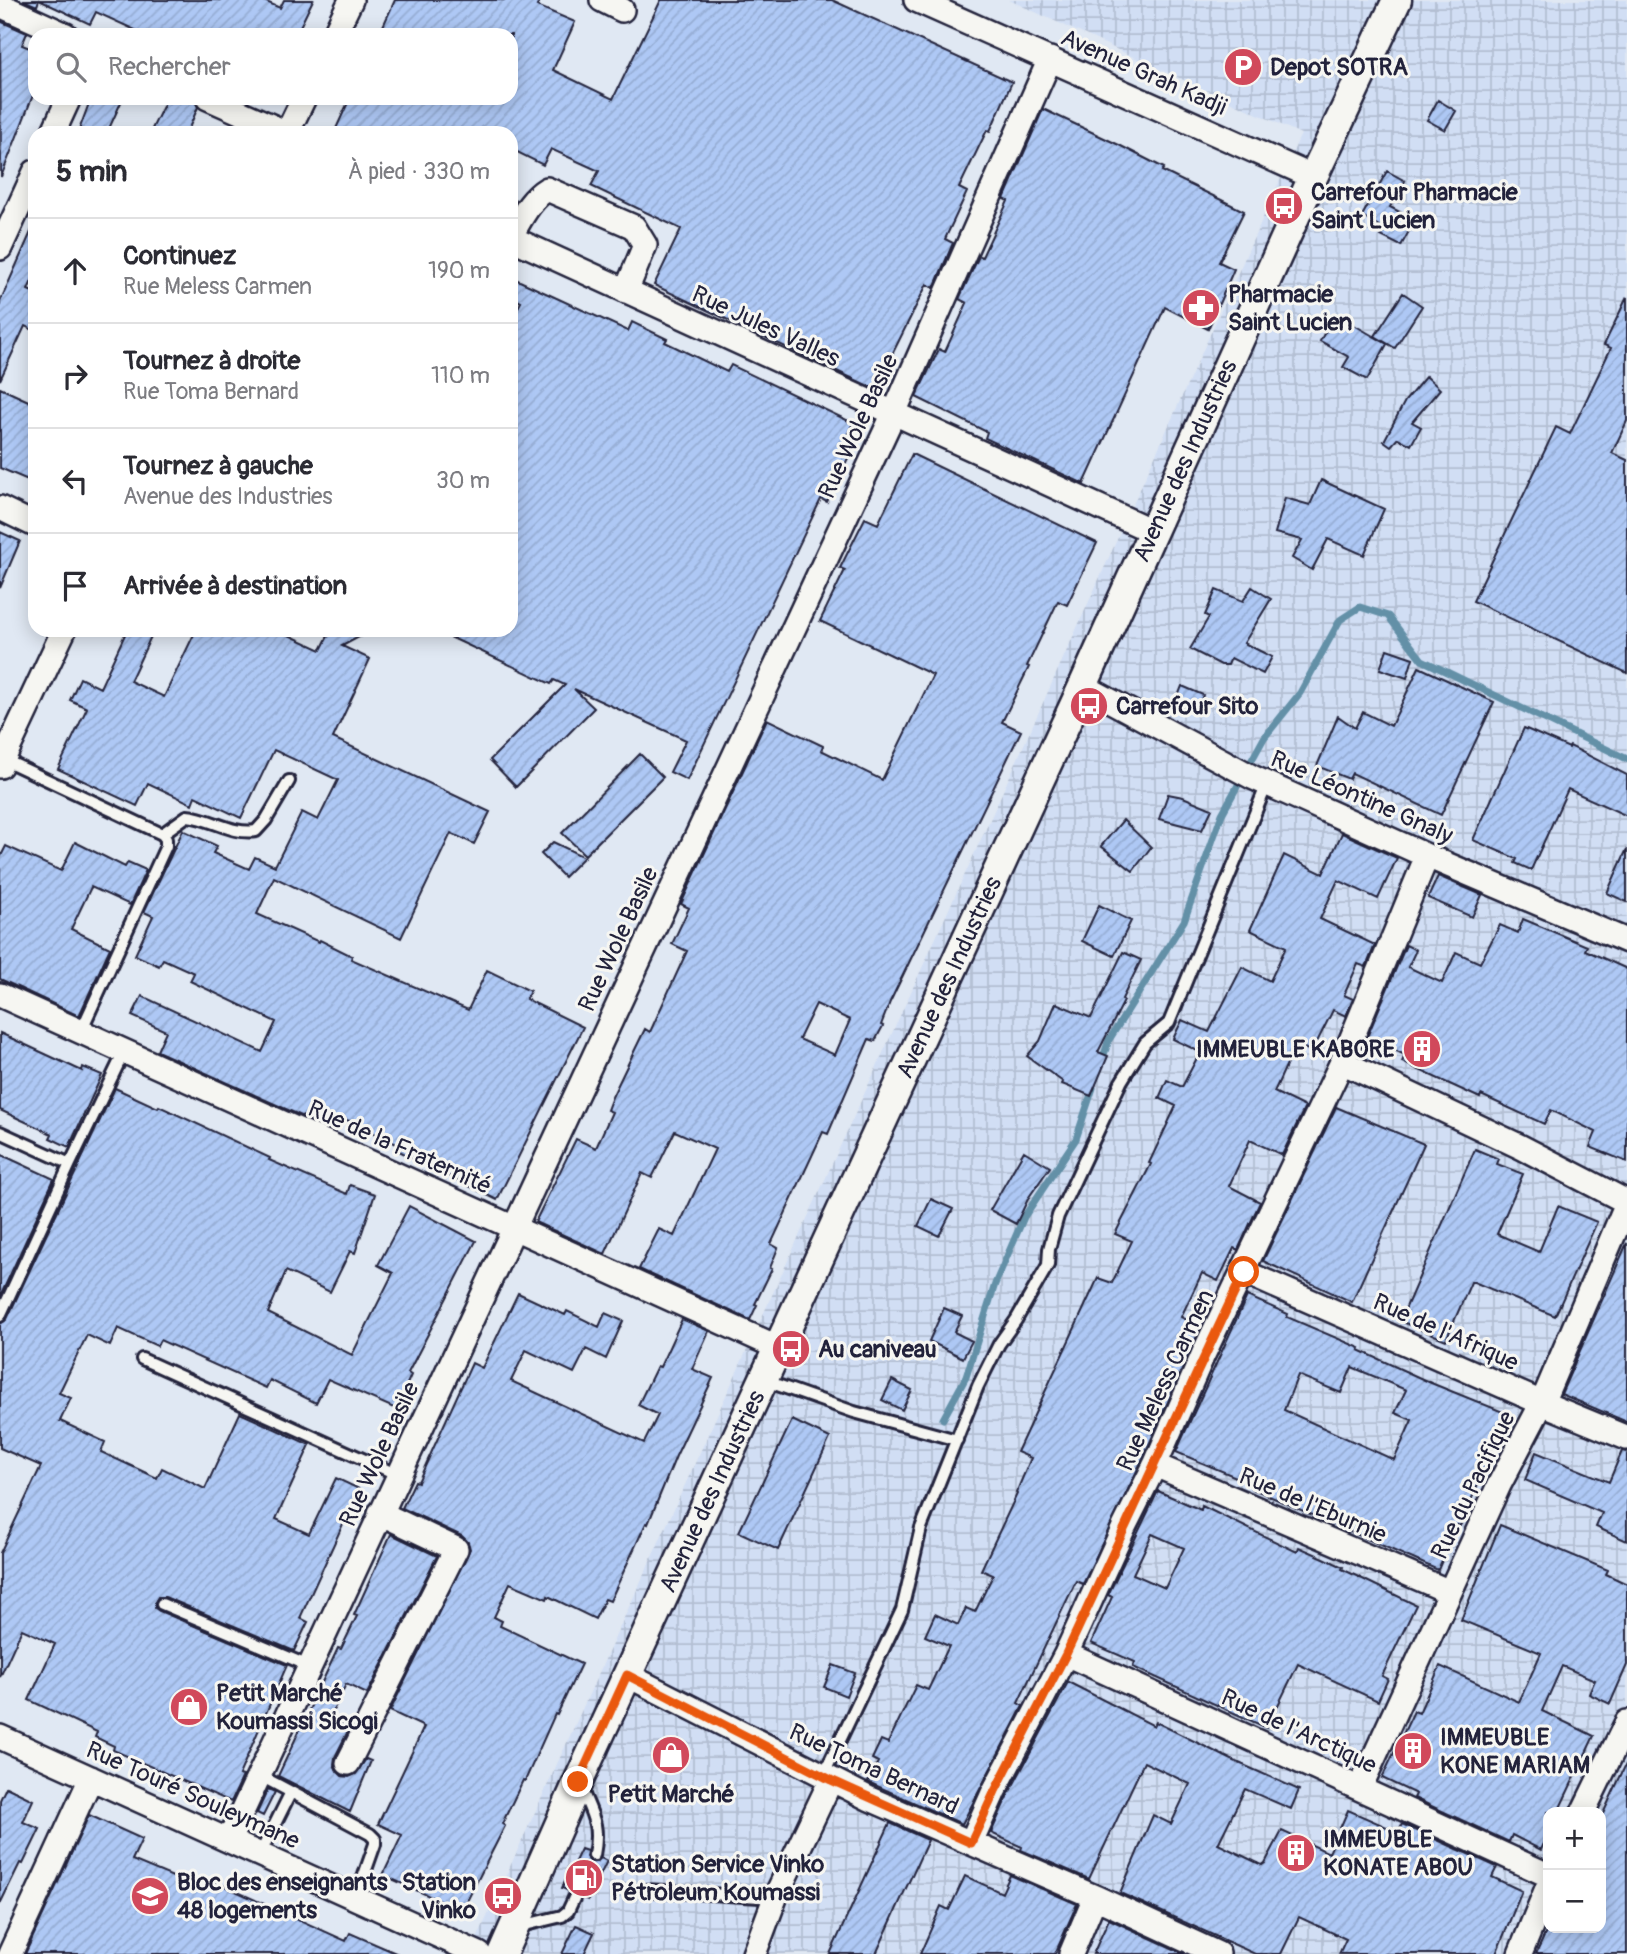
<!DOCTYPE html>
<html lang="fr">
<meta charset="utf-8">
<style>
:root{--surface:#fff;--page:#f7f7f7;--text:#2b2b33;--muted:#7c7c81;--line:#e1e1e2}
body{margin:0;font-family:Pangolin,sans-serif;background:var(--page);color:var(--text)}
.controls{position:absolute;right:21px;bottom:21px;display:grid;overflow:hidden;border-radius:14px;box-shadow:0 4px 18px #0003}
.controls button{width:63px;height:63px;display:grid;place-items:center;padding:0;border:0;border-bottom:2px solid var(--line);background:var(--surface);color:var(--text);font:35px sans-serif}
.stop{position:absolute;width:21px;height:21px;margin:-16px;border:5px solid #ea580c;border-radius:50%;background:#fff}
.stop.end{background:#ea580c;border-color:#fff;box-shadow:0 2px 7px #0008}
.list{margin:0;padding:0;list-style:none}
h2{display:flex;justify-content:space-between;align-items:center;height:91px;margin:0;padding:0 28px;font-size:30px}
h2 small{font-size:23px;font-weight:400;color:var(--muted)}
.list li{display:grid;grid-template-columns:46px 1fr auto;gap:21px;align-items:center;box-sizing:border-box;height:105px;padding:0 28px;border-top:2px solid var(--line)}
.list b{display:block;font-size:26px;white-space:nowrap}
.list p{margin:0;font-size:23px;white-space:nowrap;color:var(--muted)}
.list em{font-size:23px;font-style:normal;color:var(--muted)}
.icon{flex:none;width:38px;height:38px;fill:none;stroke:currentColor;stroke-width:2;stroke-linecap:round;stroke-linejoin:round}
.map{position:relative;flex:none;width:1627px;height:1954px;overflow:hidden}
.search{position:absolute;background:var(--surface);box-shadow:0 4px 18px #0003;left:28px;top:28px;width:490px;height:77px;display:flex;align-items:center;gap:18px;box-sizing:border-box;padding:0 24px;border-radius:21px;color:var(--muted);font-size:26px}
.panel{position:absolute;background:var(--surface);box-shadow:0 4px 18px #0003;left:28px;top:126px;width:490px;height:511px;border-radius:21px}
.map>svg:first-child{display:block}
.industrial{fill:url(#industrial-grid);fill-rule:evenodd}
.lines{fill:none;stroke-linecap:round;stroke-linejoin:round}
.stream{stroke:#6390a7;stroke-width:7}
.building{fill:url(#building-hatch);stroke:#22223b;stroke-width:2;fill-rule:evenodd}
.service-casing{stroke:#22223b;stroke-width:16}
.minor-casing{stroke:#22223b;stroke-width:28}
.tertiary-casing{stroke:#22223b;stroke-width:33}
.service{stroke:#f6f6f2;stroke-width:10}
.minor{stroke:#f6f6f2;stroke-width:23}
.tertiary{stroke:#f6f6f2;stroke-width:28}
.route{stroke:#ea580c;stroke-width:9}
.labels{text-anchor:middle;stroke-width:6;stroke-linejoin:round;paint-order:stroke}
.poi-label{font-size:24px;font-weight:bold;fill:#22223b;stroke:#f6f6f2;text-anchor:start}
.street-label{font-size:24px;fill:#22223b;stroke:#f6f6f2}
</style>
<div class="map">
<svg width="1627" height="1954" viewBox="0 0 1627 1954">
<defs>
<pattern id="industrial-grid" width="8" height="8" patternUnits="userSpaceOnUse" patternTransform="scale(1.75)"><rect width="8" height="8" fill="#d1def4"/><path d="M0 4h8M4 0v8" fill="none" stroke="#b3bed2"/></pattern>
<pattern id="building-hatch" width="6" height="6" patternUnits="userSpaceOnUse" patternTransform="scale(1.75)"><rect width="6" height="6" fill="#aec8f5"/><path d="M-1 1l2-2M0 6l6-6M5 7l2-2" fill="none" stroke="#95acd3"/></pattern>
</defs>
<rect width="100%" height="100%" fill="#e0e8f3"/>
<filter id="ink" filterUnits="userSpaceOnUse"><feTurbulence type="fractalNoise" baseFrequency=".0143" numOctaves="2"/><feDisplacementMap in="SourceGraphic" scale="14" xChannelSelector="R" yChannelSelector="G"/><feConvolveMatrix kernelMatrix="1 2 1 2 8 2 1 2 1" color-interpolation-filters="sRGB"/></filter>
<g filter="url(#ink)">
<path class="industrial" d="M1009,0H1627V1954H470L993,813L1301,134ZM1548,1812H1601V1928H1548Z"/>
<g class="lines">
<path class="stream" d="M1101,1063L1109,1040L1184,921L1222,814L1264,738L1300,693L1340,620L1360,607L1388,616L1422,660L1627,759
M943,1419L966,1377L995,1284L1024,1217L1076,1139L1093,1088"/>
</g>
<path class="building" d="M23,0H262L280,8L284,0H313L296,35H146L96,12L90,24L39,0L37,6Z
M395,0H540L537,6L575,22L553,70L613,99L661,0H832L1012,82L990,131L987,130L959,188L967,192L945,239L953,243L934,288L927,284L875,389L654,285L681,229L591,186L599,171L551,149L543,165L511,149V133H334L350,98H511V35H379Z
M0,21L27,33L22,45L35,50V90L1,177Z
M91,98H123L107,133H78Z
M167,98H194L198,107L187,133H150Z
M1438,100L1456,111L1445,130L1427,120Z
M1043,109L1119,145L1164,168L1162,171L1244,211L1219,262L1234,269L1208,329L1165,307L1084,484L985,438L987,432L916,397L939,349L945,352L967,303L959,299L979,256L982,257L1008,201L1004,199Z
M1387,171L1405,181L1390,207L1415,220L1401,246L1381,236L1384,229L1362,216Z
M35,223V274L28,290L35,293V331L25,326L0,380V302Z
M511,277L628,331L632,322L667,339L665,342L727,372L731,365L853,423L841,449L850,454L827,502L821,499L687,780L670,772L686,740L574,689L594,708L516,787L490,760L565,685L554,680L551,684L435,630H511V321L521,302L511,297Z
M1403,293L1422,306L1395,348L1375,336Z
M1627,297V421L1612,453L1627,460V673L1473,601L1556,427L1570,434L1611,348L1604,345Z
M1335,314L1387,344L1367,380L1343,367L1349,357L1320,341Z
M1426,376L1440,389L1412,422L1421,427L1411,445L1398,438L1391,446L1384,441L1405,401Z
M0,388L35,404V483L0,468Z
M912,454L1097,543L1067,605L1058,601L1027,666L1029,667L1002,722L1021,731L890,1002L881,1025L883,1026L875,1041L869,1039L828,1134L823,1132L771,1244L778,1248L770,1268L772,1269L755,1304L757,1305L750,1320L639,1269L659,1229L674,1236L715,1149L675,1131L652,1178L642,1173L605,1254L535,1222L576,1139L596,1148L612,1112L607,1110L612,1097L645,1029L650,1032L687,951L672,944L689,908L681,904L767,719L823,746L821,750L882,780L933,675L820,621L845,570L840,568L865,518L878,524ZM816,1004L850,1020L835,1055L799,1039Z
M1321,480L1384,509L1364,555L1328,539L1312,570L1292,558L1302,540L1275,533L1285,498L1310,505Z
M0,532L20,541L0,588Z
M1252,587L1271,599L1244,643L1272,657L1263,674L1231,658L1228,665H1221L1190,649L1209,617L1205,615L1216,590L1243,601Z
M127,630H154L130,681L164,697L196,630H278L321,650L331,630H372L342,646L370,659L333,738L490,812L474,844L451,833L401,938L274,877L257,914L319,942L320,940L352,956L351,959L468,1010L487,970L530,991L526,999L583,1027L497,1200L399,1151L401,1146L341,1117L335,1131L157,1051L166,1031L132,1016L142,996L262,1052L276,1022L190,981L194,973L163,959L159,966L135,955L153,916L144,912L183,830L217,846L213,853L249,869L255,857L275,866L302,812L318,820L338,780L274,750L241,818L195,796L192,804L148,783L137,806L58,769L87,708L70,700L80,678L100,688Z
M1387,649L1413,658L1407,678L1380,669Z
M1419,667L1494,702L1441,815L1352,773L1349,779L1317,766L1338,716L1355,728L1363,712L1391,726Z
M1182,686L1203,695L1196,712L1175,704Z
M1524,728L1569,748L1570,746L1627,775V816L1568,789L1531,870L1515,863L1517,859L1473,840Z
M640,754L663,777L585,855L562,833Z
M1168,794L1183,797L1212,809L1202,830L1159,819Z
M1123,820L1151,847L1133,871L1101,846Z
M1342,833L1397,858L1378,899L1338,880L1320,919L1375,945L1366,967L1358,964L1344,995L1353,999L1346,1016L1333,1010L1312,1052L1296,1044L1274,1092L1305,1107L1282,1155L1250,1140L1229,1186L1260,1202L1238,1250L1234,1248L1218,1281L1202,1273L1181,1317L1201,1327L1144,1456L1083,1584L1076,1581L1018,1703L1023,1706L962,1824L868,1782L878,1762L872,1759L881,1740L888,1743L916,1685L928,1690L949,1646L925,1636L935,1614L958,1625L966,1608L975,1612L993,1575L981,1570L1017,1494L1016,1493L1031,1458L1017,1452L1098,1278L1112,1283L1132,1241L1115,1234L1151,1164L1149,1163L1176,1106L1159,1098L1167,1080L1182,1087L1200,1052L1173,1039L1182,1020L1209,1032L1242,967L1270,981L1286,947L1250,930L1284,855L1323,874Z
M75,842L125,867L128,862L146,870L130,905L91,887L71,929L110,948L79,1016L0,979V858L6,846L61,871Z
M553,842L584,857L564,877L541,854Z
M1627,849V902L1607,893Z
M1438,876L1482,895L1472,917L1428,898Z
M1099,905L1131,921L1114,956L1082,941Z
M1523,919L1587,946L1585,950L1627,969V1162L1590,1147L1596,1132L1551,1110L1544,1124L1481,1095L1480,1098L1402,1062L1405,1055L1367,1037L1406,945L1416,950L1408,967L1442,983L1456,952L1480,963L1500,925L1518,933Z
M1123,952L1141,960L1122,999L1124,1001L1098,1052L1108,1056L1091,1096L1062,1084L1063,1082L1027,1056L1040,1041L1056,1003L1091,1018Z
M0,1033L82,1071L83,1067L102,1075L69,1147L50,1138L52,1134L0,1110Z
M115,1088L158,1108L159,1106L270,1158L269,1160L347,1194L350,1185L375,1194L355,1253L350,1251L330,1292L286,1271L268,1313L352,1355L393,1273L378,1265L409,1206L476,1241L408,1373L411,1375L396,1409L328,1379L316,1403L270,1380L266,1388L160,1340L157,1346L118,1328L110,1346L87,1335L59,1393L71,1398L60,1421L105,1442L101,1452L157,1478L162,1468L205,1489L240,1413L310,1445L276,1519L309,1534L336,1478L359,1489L300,1618L308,1622L294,1651L165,1597H158L155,1602V1608L159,1611L287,1665L239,1775L243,1776L231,1802L113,1750L114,1746L95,1737L97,1732L29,1700L55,1644L22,1629L0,1677V1553L41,1466L0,1448V1324L7,1319Z
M1336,1107L1424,1144L1352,1302L1263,1261Z
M1475,1149L1499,1159L1497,1164L1523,1174L1497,1234L1539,1252L1558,1206L1597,1222L1555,1316L1474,1282H1471L1446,1340L1400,1321Z
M1024,1151L1050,1167L1029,1197L1016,1224L990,1210Z
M0,1154L54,1179L0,1297Z
M931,1199L953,1209L939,1236L918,1226Z
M1627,1243V1422L1561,1394Z
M518,1293L565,1315L567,1311L599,1327L605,1313L623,1321L606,1359L586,1349L574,1373L526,1350L511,1381L644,1443L658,1415L638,1405L657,1366L660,1367L682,1319L709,1331L692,1369L713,1378L676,1456L648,1524L646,1523L610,1601L605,1599L595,1619L548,1596L547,1599L510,1583L494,1617L502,1621L500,1626L581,1664L557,1715L555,1714L525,1781L523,1780L502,1824L505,1826L462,1911L383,1875L402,1835L378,1824L424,1727L390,1711L470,1549L468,1542L462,1536L402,1508L415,1481L418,1482L472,1363L482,1368Z
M1247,1296L1288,1314L1287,1317L1360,1348L1359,1350L1431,1383L1508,1414L1460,1526L1457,1525L1438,1570L1251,1488L1253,1484L1176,1452ZM1352,1367L1406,1390L1395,1413L1412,1420L1394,1460L1284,1410L1298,1375L1341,1393Z
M944,1308L962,1316L954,1332L972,1341L963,1358L929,1341Z
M892,1380L912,1390L902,1410L882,1400Z
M792,1420L830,1438L778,1550L739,1532Z
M1622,1451L1627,1452V1541L1596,1527L1602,1513L1525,1480L1536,1452L1609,1482Z
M1158,1491L1201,1510L1202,1506L1297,1552L1299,1547L1324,1558L1343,1567L1342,1569L1416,1605L1382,1676L1388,1679L1378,1701L1298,1664L1267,1728L1133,1667L1135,1662L1091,1643L1112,1597L1108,1595ZM1152,1534L1184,1548L1165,1588L1133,1574Z
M1500,1525L1608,1570L1606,1574L1627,1584V1665L1610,1704L1589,1694L1595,1680L1562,1666L1542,1711L1594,1736L1558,1812H1548V1835L1541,1850L1512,1835L1509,1842L1414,1798L1416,1794L1382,1778L1414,1711L1419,1713L1440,1666L1519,1702L1541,1653L1461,1620Z
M391,1534L437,1556L367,1694L346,1684L330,1717L350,1727L335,1757L334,1764L337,1771L342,1776L349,1777L356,1774L366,1759L371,1761L350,1812L278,1776L338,1648L341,1649L357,1616L354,1615Z
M833,1665L855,1673L846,1696L824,1687Z
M1068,1682L1154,1726L1156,1722L1230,1759L1299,1790L1291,1809L1245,1789L1218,1844L1262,1865L1265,1863L1282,1831L1329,1853L1348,1810L1398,1832L1402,1824L1497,1867L1492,1877L1522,1891L1496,1954H1339L1346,1939L1299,1917L1281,1954H1255L1120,1893L1153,1815L1171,1824L1190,1784L1144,1762L1089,1879L1021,1850L1022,1847L991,1833L1007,1797Z
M1627,1762V1954H1536L1548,1928H1601V1818Z
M6,1787L33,1800L23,1822L40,1829L23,1864L20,1863L0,1904V1800Z
M268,1789L275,1792L263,1816L257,1813Z
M89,1815L142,1839L132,1860L204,1890L209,1879L346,1941L350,1933L398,1954H25Z
M890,1823L928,1840L876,1954H830Z
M581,1849L587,1851L586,1857L590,1862H596L601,1858L607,1861L588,1900L583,1898V1890L579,1887H572L569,1891L562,1888Z
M1010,1875L1077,1904L1055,1954H920L941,1906L949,1910L965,1876L1002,1893Z
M1109,1919L1185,1954H1093Z
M576,1925L594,1933L584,1954H562Z"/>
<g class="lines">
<g class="service-casing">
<path id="service" d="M3,759L162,834L166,839V846L81,1031
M162,834L187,816C211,818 232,835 256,831L266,820L289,781
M0,1132L70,1164
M0,1316L70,1164L124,1052
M142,1359L398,1475
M766,1381L854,1412L957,1440
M162,1604L309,1666
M259,1775L370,1834L375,1839V1844L356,1898
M823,1776L902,1610L921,1528L978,1386L999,1344L1016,1320L1048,1265L1049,1249L1058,1216L1121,1082L1145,1043L1169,1023L1267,784
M581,1788C592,1815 600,1824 594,1855
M260,1854L291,1792
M645,1890L775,1898
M517,1927L562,1916L568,1911L576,1894"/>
</g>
<g class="minor-casing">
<path id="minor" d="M602,0L622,10
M916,0L1313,177
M0,5L66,35
M334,35L351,0
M208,98L287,133L304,98
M53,133L69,98
M511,235C521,219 530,199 547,189L634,227L645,245L626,291
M511,238L1152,531
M0,248L35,172
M0,508L35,525
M1083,686L1252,777L1427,856L1627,941
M0,766L64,630
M0,995L779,1348
M1342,1062L1521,1147L1627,1202
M1244,1272L1542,1403L1627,1438
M1155,1465L1450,1592
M1066,1654L1548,1875
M627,1675L870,1799L1095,1897L1218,1954
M0,1737L479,1954
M348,1763L456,1549L380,1513
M1360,1788L1499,1485L1542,1403L1627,1203
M1583,1812L1627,1722
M229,1840L894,413L1050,59
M971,1843L994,1791L1066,1654L1124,1527L1155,1465L1203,1355L1342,1062L1427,856
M10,1954L91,1778
M754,1954L775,1898L831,1780
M1071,1954L1095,1897
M1520,1954L1548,1886"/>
</g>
<g class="tertiary-casing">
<g id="tertiary">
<path id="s1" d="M502,1954L578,1782L1083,686L1313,177L1397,0"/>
</g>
</g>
<use href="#service" class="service"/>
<use href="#minor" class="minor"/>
<use href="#tertiary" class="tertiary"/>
</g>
</g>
<g class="lines" filter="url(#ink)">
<path class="route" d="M578,1782L627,1675L831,1780L971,1843L995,1791L1066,1654L1244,1272"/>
</g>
<defs>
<g id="parking-disc" transform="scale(2.0125)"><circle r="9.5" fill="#d1495b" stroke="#f6f6f2"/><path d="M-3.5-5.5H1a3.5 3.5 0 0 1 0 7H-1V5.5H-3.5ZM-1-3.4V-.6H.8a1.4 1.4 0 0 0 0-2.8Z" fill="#fff"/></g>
<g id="bus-disc" transform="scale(2.0125)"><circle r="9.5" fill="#d1495b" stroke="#f6f6f2"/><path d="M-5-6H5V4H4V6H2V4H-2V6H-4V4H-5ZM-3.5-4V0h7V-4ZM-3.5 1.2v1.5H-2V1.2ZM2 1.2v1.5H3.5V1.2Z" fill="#fff"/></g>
<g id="pharmacy-disc" transform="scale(2.0125)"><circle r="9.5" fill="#d1495b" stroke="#f6f6f2"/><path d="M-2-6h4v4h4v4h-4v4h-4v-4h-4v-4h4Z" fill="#fff"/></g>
<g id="building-disc" transform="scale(2.0125)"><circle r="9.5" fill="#d1495b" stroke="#f6f6f2"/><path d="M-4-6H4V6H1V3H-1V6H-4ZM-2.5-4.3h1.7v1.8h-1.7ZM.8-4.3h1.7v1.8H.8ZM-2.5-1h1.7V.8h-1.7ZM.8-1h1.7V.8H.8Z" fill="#fff"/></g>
<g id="shop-disc" transform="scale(2.0125)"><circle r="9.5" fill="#d1495b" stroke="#f6f6f2"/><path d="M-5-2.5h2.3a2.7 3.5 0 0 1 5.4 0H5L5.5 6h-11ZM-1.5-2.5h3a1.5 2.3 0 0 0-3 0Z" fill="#fff"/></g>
<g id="fuel-disc" transform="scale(2.0125)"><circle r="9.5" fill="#d1495b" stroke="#f6f6f2"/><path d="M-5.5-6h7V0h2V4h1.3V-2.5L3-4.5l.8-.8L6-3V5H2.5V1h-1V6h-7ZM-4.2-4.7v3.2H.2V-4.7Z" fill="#fff"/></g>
<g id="university-disc" transform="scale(2.0125)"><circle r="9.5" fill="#d1495b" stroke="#f6f6f2"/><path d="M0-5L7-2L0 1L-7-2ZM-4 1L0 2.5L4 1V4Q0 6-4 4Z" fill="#fff"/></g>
</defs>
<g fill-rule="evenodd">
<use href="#parking-disc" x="1243" y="67"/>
<use href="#bus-disc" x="1284" y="206"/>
<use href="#pharmacy-disc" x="1201" y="308"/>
<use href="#bus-disc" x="1089" y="706"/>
<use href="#building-disc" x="1422" y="1049"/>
<use href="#bus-disc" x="791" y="1349"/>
<use href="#shop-disc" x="189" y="1707"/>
<use href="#building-disc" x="1413" y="1751"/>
<use href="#shop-disc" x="671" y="1755"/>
<use href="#building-disc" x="1296" y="1853"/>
<use href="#fuel-disc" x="584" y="1878"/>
<use href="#university-disc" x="150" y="1896"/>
<use href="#bus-disc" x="503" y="1896"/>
</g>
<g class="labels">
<g class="poi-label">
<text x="1270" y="75">Depot SOTRA</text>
<text x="1311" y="200">Carrefour Pharmacie<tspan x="1311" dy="28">Saint Lucien</tspan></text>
<text x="1228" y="302">Pharmacie<tspan x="1228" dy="28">Saint Lucien</tspan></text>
<text x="1116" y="714">Carrefour Sito</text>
<text x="1395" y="1057" text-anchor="end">IMMEUBLE KABORE</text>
<text x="818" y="1357">Au caniveau</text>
<text x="216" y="1701">Petit Marché<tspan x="216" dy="28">Koumassi Sicogi</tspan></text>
<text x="1440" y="1745">IMMEUBLE<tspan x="1440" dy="28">KONE MARIAM</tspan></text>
<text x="671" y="1802" text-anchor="middle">Petit Marché</text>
<text x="1323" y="1847">IMMEUBLE<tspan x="1323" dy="28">KONATE ABOU</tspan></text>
<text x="611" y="1872">Station Service Vinko<tspan x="611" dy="28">Pétroleum Koumassi</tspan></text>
<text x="177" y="1890">Bloc des enseignants<tspan x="177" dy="28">48 logements</tspan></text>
<text x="476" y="1890" text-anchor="end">Station<tspan x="476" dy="28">Vinko</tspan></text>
</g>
<g class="street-label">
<text transform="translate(1144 72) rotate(24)" y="8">Avenue Grah Kadji</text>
<text transform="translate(766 326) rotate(25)" y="8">Rue Jules Valles</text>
<text transform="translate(858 426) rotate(-65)" y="8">Rue Wole Basile</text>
<text dy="8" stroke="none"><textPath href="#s1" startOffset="1642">Avenue des Industries</textPath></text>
<text transform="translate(1362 797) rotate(24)" y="8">Rue Léontine Gnaly</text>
<text transform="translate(618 939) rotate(-65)" y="8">Rue Wole Basile</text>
<text dy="8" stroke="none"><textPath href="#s1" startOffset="1074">Avenue des Industries</textPath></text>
<text transform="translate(400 1147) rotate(24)" y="8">Rue de la Fraternité</text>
<text transform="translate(1446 1332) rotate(24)" y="8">Rue de l'Afrique</text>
<text transform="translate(1165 1380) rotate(-65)" y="8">Rue Meless Carmen</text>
<text transform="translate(379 1454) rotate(-65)" y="8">Rue Wole Basile</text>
<text transform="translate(1473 1485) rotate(-64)" y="8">Rue du Pacifique</text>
<text dy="8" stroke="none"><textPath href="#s1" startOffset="508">Avenue des Industries</textPath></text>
<text transform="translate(1313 1505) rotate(23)" y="8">Rue de l'Eburnie</text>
<text transform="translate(1299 1731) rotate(25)" y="8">Rue de l'Arctique</text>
<text transform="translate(874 1769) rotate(25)" y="8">Rue Toma Bernard</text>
<text transform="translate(193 1795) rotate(24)" y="8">Rue Touré Souleymane</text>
</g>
</g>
</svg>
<div class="controls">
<button>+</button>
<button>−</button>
</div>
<div class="stop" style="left:1244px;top:1272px"></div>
<div class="stop end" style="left:578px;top:1782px"></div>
<div class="search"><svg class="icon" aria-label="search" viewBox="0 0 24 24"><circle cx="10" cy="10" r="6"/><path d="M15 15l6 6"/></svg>Rechercher</div>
<section class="panel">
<h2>5 min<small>À pied · 330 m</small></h2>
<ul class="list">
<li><svg class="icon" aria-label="ahead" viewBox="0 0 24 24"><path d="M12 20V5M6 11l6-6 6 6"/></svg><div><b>Continuez</b><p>Rue Meless Carmen</p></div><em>190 m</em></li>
<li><svg class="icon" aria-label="right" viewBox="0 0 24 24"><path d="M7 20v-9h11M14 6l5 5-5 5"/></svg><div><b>Tournez à droite</b><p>Rue Toma Bernard</p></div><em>110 m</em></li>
<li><svg class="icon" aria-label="left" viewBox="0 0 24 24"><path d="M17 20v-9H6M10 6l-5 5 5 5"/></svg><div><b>Tournez à gauche</b><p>Avenue des Industries</p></div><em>30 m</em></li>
<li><svg class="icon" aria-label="arrive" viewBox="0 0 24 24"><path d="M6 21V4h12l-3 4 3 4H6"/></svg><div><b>Arrivée à destination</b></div></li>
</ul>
</section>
</div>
